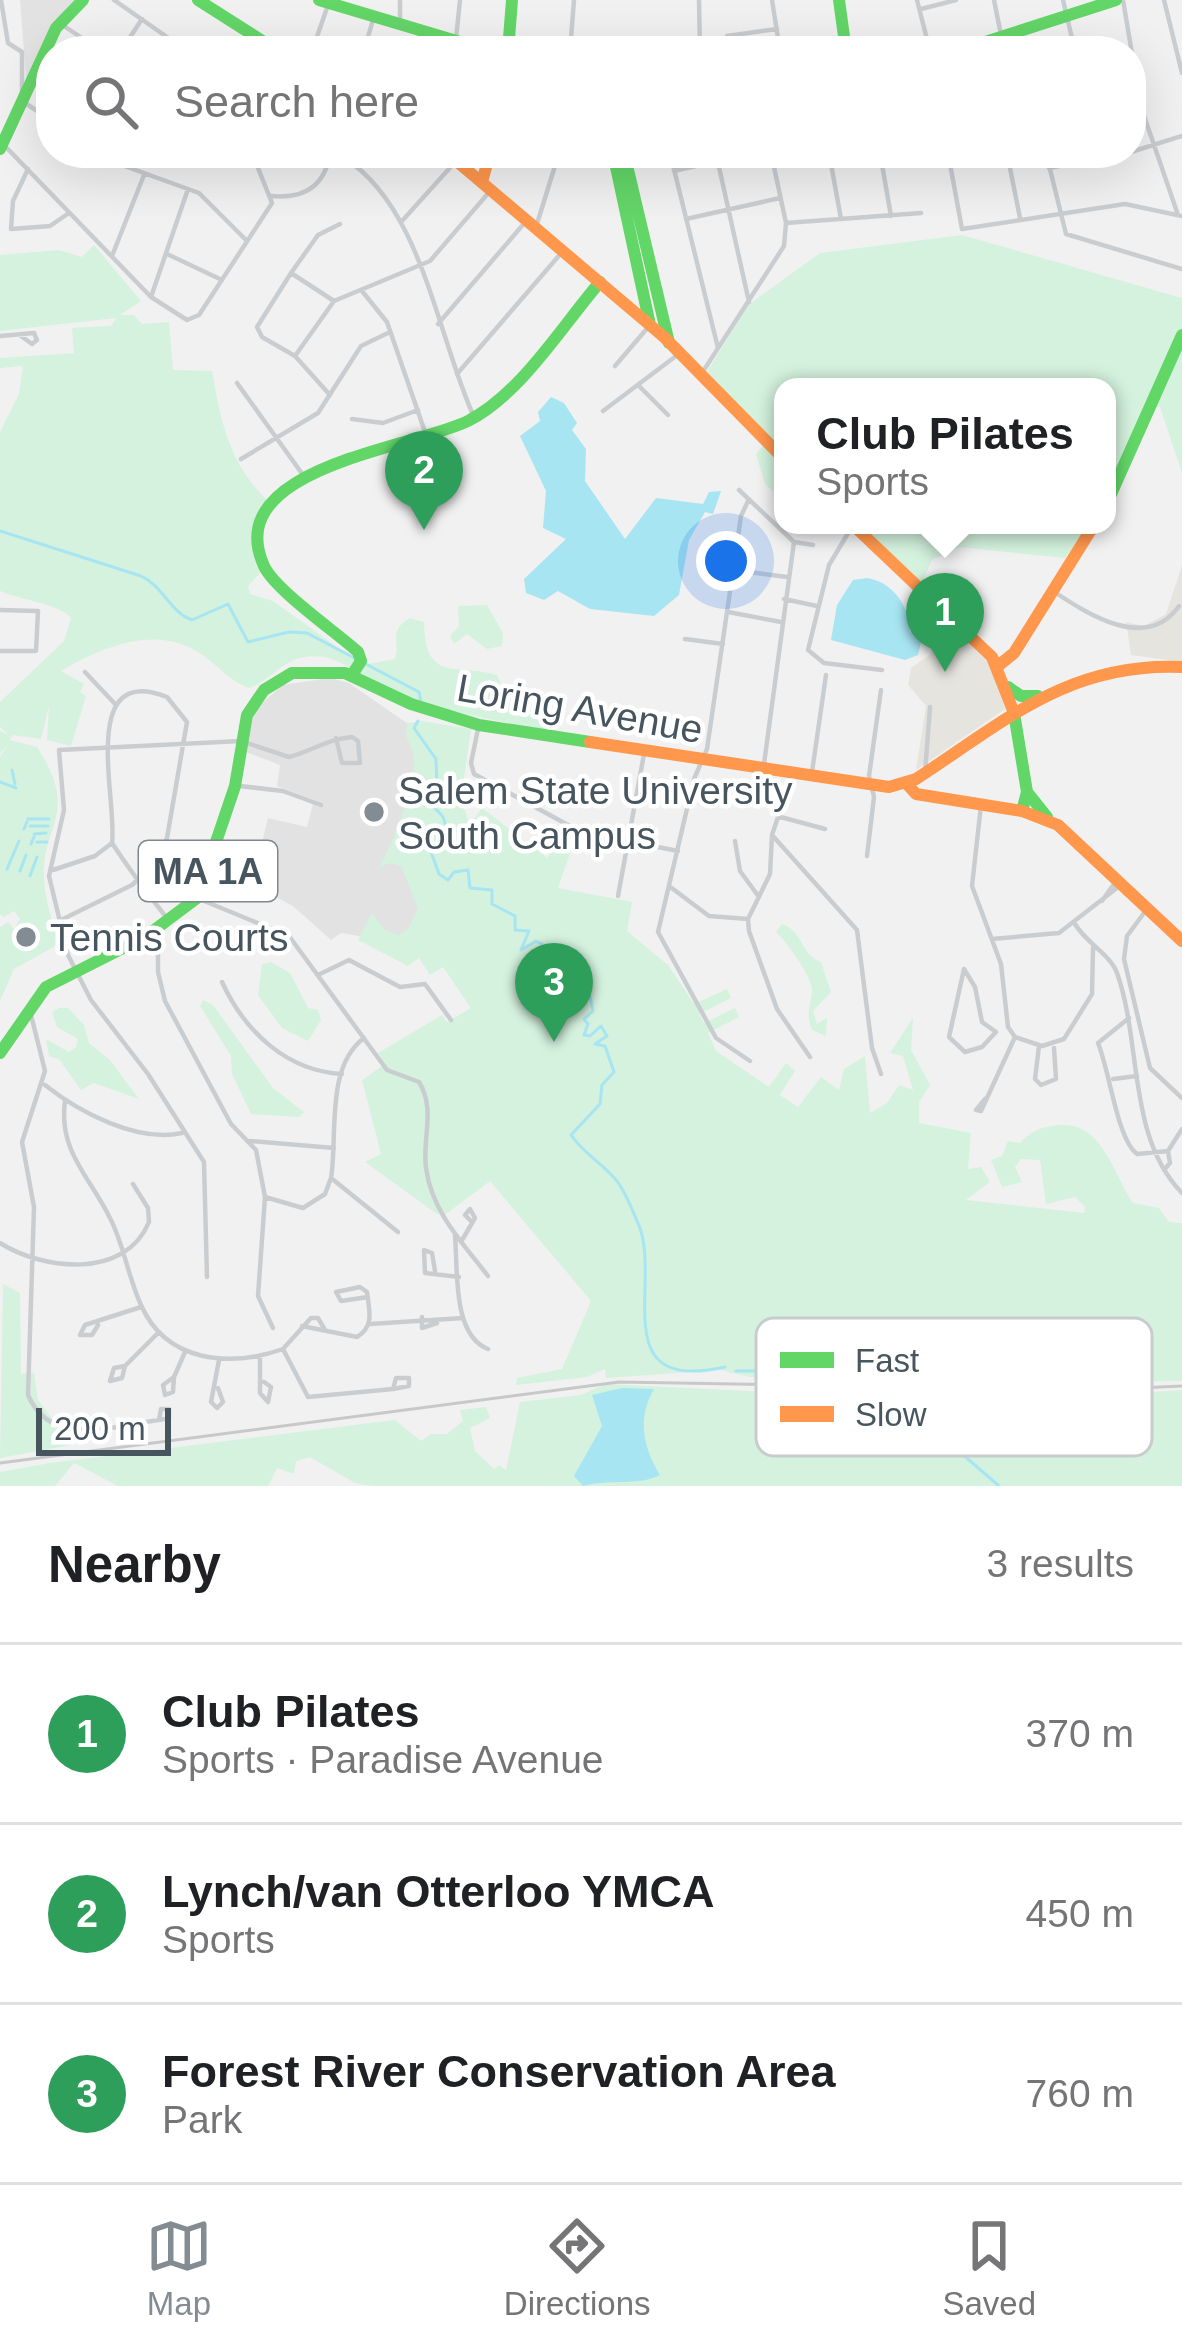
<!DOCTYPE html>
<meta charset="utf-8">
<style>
:root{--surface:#fff;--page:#f6f6f6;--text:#202124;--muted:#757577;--line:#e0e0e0;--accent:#838c92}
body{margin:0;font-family:Helvetica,sans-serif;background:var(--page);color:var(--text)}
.scale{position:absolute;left:36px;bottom:30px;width:135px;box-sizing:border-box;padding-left:12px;border:6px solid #47555f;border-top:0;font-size:33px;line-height:42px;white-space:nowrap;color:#47555f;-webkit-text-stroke:9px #fff;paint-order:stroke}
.you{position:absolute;left:726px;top:561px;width:42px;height:42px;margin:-30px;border:9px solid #fff;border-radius:50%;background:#1a73e8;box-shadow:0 0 0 18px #1a73e833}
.badge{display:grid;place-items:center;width:78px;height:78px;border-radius:50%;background:var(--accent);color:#fff;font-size:39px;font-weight:700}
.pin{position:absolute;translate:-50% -99px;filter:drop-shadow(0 3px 6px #0008)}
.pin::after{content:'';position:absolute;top:63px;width:42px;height:36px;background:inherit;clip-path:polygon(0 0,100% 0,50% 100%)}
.popup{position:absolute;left:774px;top:378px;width:342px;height:156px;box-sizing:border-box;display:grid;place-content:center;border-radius:24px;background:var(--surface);filter:drop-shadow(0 3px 9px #0005);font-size:39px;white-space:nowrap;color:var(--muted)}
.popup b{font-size:45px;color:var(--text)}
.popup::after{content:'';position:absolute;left:50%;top:100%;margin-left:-24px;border:24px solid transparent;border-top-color:var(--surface)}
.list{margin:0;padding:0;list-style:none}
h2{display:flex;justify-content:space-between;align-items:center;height:156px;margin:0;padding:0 48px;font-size:51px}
h2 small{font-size:39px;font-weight:400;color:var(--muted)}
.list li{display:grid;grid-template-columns:78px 1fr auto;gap:36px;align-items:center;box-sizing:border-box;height:180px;padding:0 48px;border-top:3px solid var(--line)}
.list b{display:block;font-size:45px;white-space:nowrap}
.list p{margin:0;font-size:39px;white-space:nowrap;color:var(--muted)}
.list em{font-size:39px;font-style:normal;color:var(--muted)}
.icon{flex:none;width:66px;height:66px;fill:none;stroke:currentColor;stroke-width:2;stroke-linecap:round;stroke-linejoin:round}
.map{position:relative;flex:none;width:1182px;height:1486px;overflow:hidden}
.search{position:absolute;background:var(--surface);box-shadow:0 12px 48px #0002;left:36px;right:36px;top:36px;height:132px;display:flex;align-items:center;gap:30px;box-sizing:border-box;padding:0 42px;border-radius:48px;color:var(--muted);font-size:45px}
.sheet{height:696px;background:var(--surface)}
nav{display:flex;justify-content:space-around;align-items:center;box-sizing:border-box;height:168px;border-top:3px solid var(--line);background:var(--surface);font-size:33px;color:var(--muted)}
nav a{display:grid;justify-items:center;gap:6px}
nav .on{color:var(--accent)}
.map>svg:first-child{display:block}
.commercial{fill:#e6e4df}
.education{fill:#e3e2e3}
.green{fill:#d4f2de}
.water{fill:#a7e5f2}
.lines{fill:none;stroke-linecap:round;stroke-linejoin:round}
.stream{stroke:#a7e5f2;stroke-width:3}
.street{stroke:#cacdd0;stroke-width:4.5}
.fast{stroke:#63d668;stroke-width:12}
.slow{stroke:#ff974d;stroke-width:12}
.rail{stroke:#c6c8ca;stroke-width:3}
.poi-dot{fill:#838c92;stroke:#fff;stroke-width:4.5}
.labels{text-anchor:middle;stroke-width:9;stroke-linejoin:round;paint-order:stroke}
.shield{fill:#fff;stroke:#7e888f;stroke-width:3}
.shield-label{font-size:36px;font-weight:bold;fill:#47555f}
.street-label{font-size:39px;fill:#47555f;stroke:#fff}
.poi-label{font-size:39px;fill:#47555f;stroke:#fff;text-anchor:start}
.key{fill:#fff;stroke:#c8cccf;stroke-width:3}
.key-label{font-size:33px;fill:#47555f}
</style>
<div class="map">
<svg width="1182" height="1486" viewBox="0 0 1182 1486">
<rect width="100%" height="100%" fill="#f2f1f1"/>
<path class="commercial" d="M1182,565V662L1131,655L1126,622L1144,626L1166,614Z
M928,604L989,663L1005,709L916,770L926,706L908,685L911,668L931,654L935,628L920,614Z"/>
<path class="education" d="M20,0H75L51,25L26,78Z
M330,678L349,683L414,728L419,957L365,937L341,933L331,940L293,906L233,875L243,847L261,846L268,818L307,827L314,800L277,786L280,765L246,752L254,711L282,685Z"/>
<path class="green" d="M962,235L1182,298V473L1160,407L1145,406L1107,492V387H783V501L765,484L756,454L770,437L707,372L748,305L820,253Z
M94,245L141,301L120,315H134L142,324L169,322L173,370L212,371C221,422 229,463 267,500L252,543L261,572L248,586L250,594L273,601L362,665L395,659C401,641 387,631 410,618L424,622C425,684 456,663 497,675L501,685L553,714L556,725L544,730C486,718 427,710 373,681C351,669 332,653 305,657C282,660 270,681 249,688C227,680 217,663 196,651C152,624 96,650 61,671L84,684L80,692L86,696L71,746L47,740L49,706L41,739L13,735L9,740L37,747C81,815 41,825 44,879C45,900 53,923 59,944L14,969L0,1001V927L8,922L14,929L20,919L14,911L4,917L0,914V757L8,744L0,754V731L9,735L0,727V702L64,641L71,618C62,605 21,600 0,591V432L19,394L23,366L0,368V358L74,353L72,328L111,326L116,318L0,331V255L59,250L82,257Z
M860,525H1088L1065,558L959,547L932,560L922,582Z
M487,605L503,633L502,646L487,649L467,634L454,644L450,636L459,626L458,606Z
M422,721L471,729L461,799L470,825L482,808L547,858L563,830L576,836L558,888L632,902L627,931L668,965L694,1004L727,989L731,998L699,1014L704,1023L735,1008L739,1017L708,1033L716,1051L769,1087L786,1063L795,1071L780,1095L798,1107L821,1077L839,1090L844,1069L865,1056L870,1113L887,1103L899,1085L913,1090L903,1056L890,1053L913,1018L911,1050L930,1085L919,1102V1123L971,1133L968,1169L981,1167L990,1182L966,1200L1084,1213L1085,1207L1075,1197L1046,1204L1040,1160L1021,1159L1015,1167L1022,1182L1002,1187L991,1160L1002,1156L1008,1141L1020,1143C1029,1133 1038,1128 1052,1126C1101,1117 1111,1169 1133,1203L1159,1208L1169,1222L1182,1223V1381L1045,1383L979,1376L977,1383L750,1377L720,1370L606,1378L605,1369L587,1377L516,1385L517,1378L562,1369L591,1301L490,1181L446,1214H437L365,1162L381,1154L362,1080L385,1064L378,1053L442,1015L447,1022L471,1008L443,967L430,975L419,958L408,966L358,940L372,913L385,930L398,935L408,929L418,908L401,866L389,863L379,868C393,843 416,785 414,759C413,744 402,738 408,723Z
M782,924C803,931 801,955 821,962L831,992L813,1011L817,1024L827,1018L826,1036L812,1030C805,1012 811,1007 812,990C812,976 785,940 776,932Z
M271,962L290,973L308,1008L318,1010L321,1020L308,1041L282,1028L258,995L262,964Z
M203,1000L213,1005L273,1088L304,1112L299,1117L251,1114L232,1074L231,1056L200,1006Z
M59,1008H68L84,1025L89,1043L109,1059L139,1099L94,1083L81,1090L59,1059L49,1056L46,1039L69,1052L76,1047L78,1039L57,1027L52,1012Z
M3,1284L20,1293L21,1374L34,1373L38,1400L59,1428L95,1434L99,1440L0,1458Z
M606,1384L771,1392L768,1387L782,1385L1111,1395L1182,1390V1486H372L355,1483L310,1457L296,1461L294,1474L277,1468L268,1486H118L74,1463L55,1486H0V1472L50,1463L395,1420L421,1441L431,1434H447L463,1421L460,1410L486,1407L490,1418L470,1428L475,1451L494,1469L499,1465L506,1470L520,1402L581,1395Z"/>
<path class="water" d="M551,397L564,403L577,423L572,430L586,449L585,481L625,539L656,498L703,504L709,492L721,491L713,514L705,512L689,540L679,595L654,616L590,609L558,591L544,600L526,593L524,579L566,539L543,528L546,491L520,436L540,421L538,412Z
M867,578C893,582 910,607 910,631L916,626L923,634L918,655L905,660L831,640L837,605L853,580Z
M622,1388L654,1389C636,1420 644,1449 660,1475C640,1486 606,1479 583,1486L574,1476L602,1426L592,1395Z"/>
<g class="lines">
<path class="stream" d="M0,531L141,576C163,586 170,612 192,620L228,604L248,642L289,632L307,633L419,692L421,702
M418,721L414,728L436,759L437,786L417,792C427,809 449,808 445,834H432L427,841L439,874L448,880L454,872L468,870L470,888L492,890V904L515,916V930L529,931L521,950L536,941L547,947L538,962L527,964L534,978L545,972L551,982L563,978L561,989L574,990L576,1002L590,996L593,1011L584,1019L588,1024L584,1035L590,1036L601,1026L607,1036L595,1044L605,1046L614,1072L602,1085L600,1104L571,1135C583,1153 603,1164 616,1180C624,1189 632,1209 637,1221C665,1277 602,1395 725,1367
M12,770L15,784
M0,782L16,788
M28,819H49
M30,826H48
M24,829L27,822
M34,834L46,833
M37,842H47
M31,844L34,837
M7,869L19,841
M20,871L26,855
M30,876L37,857
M736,1371L913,1369L933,1380
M934,1394L939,1434L999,1486"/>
<path class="street" d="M1,0L8,43L22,52V101L51,120
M114,0L187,51
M400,0V24
M699,0L700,51
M772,0L780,51
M917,0L930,51
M994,0L1001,35
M1063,0L1075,51
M1123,0L1141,107L1178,215
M1164,0L1182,73
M921,9L956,0
M61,24L101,51
M1013,33L1017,51
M727,36L777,29
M456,39L460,0
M121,51L142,19
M312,51L328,5
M364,51L374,16
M570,51L574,0
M3,144L151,297L187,320L199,315L272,203L252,153
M1131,152L1182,136
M99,153L104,156
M670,153L718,348
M829,153L841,219
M880,153L891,216
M948,153L962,229L1125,204L1182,216
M1007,153L1020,218
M1046,153L1066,234L1182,269
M343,157C422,206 437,336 474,417
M119,164L199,193L247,241
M1049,168L1126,153
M28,169L13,201L11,229L50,226L69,213
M674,171L709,163L719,167L749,302
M271,196C303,199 325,187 330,153
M686,219L780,198
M402,221L456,161
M786,223L921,213
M536,227L559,153
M167,254L222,280
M112,256L144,175
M291,273L318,235L340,224
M362,291L387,322L425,432
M151,297L188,189
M438,324L527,220
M0,336L34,333L37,340L32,344L21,336
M295,356L334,301L430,261L491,190
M615,366L650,325
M702,373L784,246L786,223L771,153
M457,374L563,251
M237,383L303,475
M639,386L668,415
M330,395L295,356L262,337L257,327L291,273L334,301
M603,411L680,353
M352,419L383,423L418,410
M241,459L318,413L361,346L390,332
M739,490L794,542L813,545
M749,499L741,516L707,749L694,779L658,932L716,1038L750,1061
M853,525L829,565L808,650L824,663L882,670
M734,570L787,577
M1053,591C1089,615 1147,652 1179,606
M784,599L817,606
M0,610L38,611L36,651H0
M728,612L781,622
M685,639L723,644
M85,672L116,705
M478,729L471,763L474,774L581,832
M764,764L794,542
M812,772L826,675
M925,773L930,707
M792,775L772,835L857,930L872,1048L881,1074
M240,786L283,791L321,805
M981,805L972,886L1001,964L1008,1027L1015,1037L981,1111L976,1110L985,1099
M777,816L825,829
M772,835L770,874L748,919L749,931L777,1009L810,1057
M627,841L678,851
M735,841L740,871L759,897
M867,856L874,797L869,776L881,690
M53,870L95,856L112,843
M669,886L709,916L748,919
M618,896L644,754
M197,898L289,936L387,1070L419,1082C436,1109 422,1138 426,1168C432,1212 462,1242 488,1276
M1102,901L1116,881
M1147,909L1127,936L1124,959L1150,1068L1182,1098
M59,921L132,885L155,863L167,838L187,722L167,697C77,661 118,802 112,843C129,869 147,893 166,917
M1075,924C1086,943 1110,954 1117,973C1142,1043 1127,1137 1182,1193
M158,931V972L165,1001L231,1124L256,1150L265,1197L258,1296L273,1328
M992,939L1059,933L1122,884
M964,969L975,987L982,1022L996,1032L982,1047L965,1052L949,1037Z
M320,974L349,960L400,987L425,984L451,1020
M222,982C245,1032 287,1071 342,1074
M31,1015L45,1071L22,1142L34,1207L28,1395C51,1449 113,1426 159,1420L161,1409H169V1418L159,1420
M1129,1018L1098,1043C1110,1072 1117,1139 1137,1154L1168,1151L1182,1129
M1015,1037L1042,1046L1064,1039L1092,994L1093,948
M364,1038C325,1067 338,1136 331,1178L398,1232
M1039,1046L1035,1079L1041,1085L1056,1079L1054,1048
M1113,1079L1137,1076
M45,1085C79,1112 137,1143 182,1133
M65,1101C58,1151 90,1177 110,1218C124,1245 128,1277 141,1305C166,1362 229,1368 283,1349
M250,1141L334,1148
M1164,1170L1170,1163L1168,1151
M265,1197L303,1208L325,1194L331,1178
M455,1236C458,1270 452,1335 488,1349
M461,1242L475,1218L470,1209L465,1215L472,1222
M0,1243C43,1270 125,1280 149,1222L148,1208L133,1184
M435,1271L432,1253L424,1250L425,1273L459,1277
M207,1277L204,1162L148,1074L91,1000L68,955L49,876L64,810L59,750L241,741L289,757C312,751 327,739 352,737L358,741L360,763H342L336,738
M422,1317V1328L437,1323
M370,1324L463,1318
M98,1325L92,1335H80L85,1325L141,1307
M302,1326L357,1337C375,1326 369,1310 367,1292L360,1287L336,1292L341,1301L368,1297
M283,1349L308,1397L393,1389L396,1378H409V1386L393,1389
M283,1349L311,1318H318L325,1330
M260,1356V1393L268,1402L271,1387L264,1382
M125,1366L114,1368L110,1381L122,1378L125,1366L158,1333
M174,1377L173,1392L165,1395L163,1385L174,1377L185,1352
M218,1388L223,1402L217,1408L211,1402L219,1360"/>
<path class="fast" d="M198,0L278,51
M319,0L490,51
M839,0L846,51
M508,51L512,0
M957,51L1116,0
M0,149L56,28L83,0
M613,153L650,325
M624,153L669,343
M1107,503L1182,335
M352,675L361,661L358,652C336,632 275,590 264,566C219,467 414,448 468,421C521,394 562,326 600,282
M1008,687L1021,696H1038
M1014,713L1027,792L1022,811
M1027,792L1047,817
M0,1053L46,987L145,937L197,898L235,786L247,715L264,690L292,673H345L411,704L479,725L590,742"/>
<path class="slow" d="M447,153L664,337L783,458
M482,182L490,153
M853,525L992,657L1014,713
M998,666L1014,653L1094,525
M590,742L889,787L916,779C1005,721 1069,662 1182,667
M906,783L916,794L1022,811L1058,825L1182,941"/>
<path class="rail" d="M0,1463L619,1382L1093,1390L1182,1386"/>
</g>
<g class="poi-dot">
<circle cx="374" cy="812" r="12"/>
<circle cx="26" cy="937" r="12"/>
</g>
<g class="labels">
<rect class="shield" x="139" y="841" width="138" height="60" rx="9"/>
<g class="shield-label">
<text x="208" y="884">MA 1A</text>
</g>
<g class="street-label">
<text transform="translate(580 708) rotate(10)" y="14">Loring Avenue</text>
</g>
<g class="poi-label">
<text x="398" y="804">Salem State University<tspan x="398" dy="45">South Campus</tspan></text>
<text x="50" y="951">Tennis Courts</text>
</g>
</g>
<rect x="756" y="1318" width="396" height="138" rx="18" class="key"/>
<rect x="780" y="1352" width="54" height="16" fill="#63d668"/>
<rect x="780" y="1406" width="54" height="16" fill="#ff974d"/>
<g class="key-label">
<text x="855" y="1372">Fast</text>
<text x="855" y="1426">Slow</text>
</g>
</svg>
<div class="scale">200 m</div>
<div class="you"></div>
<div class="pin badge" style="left:945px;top:672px;background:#2e9e5b">1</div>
<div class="popup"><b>Club Pilates</b>Sports</div>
<div class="pin badge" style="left:424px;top:530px;background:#2e9e5b">2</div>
<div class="pin badge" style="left:554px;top:1042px;background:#2e9e5b">3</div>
<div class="search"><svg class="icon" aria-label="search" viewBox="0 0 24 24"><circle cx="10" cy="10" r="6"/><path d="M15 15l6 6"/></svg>Search here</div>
</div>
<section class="sheet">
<h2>Nearby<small>3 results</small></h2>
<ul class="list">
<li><span class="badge" style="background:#2e9e5b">1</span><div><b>Club Pilates</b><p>Sports · Paradise Avenue</p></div><em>370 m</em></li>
<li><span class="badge" style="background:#2e9e5b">2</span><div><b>Lynch/van Otterloo YMCA</b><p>Sports</p></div><em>450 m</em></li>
<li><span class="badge" style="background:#2e9e5b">3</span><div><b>Forest River Conservation Area</b><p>Park</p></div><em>760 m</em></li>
</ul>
</section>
<nav>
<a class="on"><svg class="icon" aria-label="map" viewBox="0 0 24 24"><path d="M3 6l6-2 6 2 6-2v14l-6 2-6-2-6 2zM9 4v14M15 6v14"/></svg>Map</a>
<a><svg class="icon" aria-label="directions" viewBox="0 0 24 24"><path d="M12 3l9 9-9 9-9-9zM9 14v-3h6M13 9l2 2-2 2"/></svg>Directions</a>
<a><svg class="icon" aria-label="saved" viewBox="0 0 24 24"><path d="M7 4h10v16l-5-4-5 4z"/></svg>Saved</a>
</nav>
